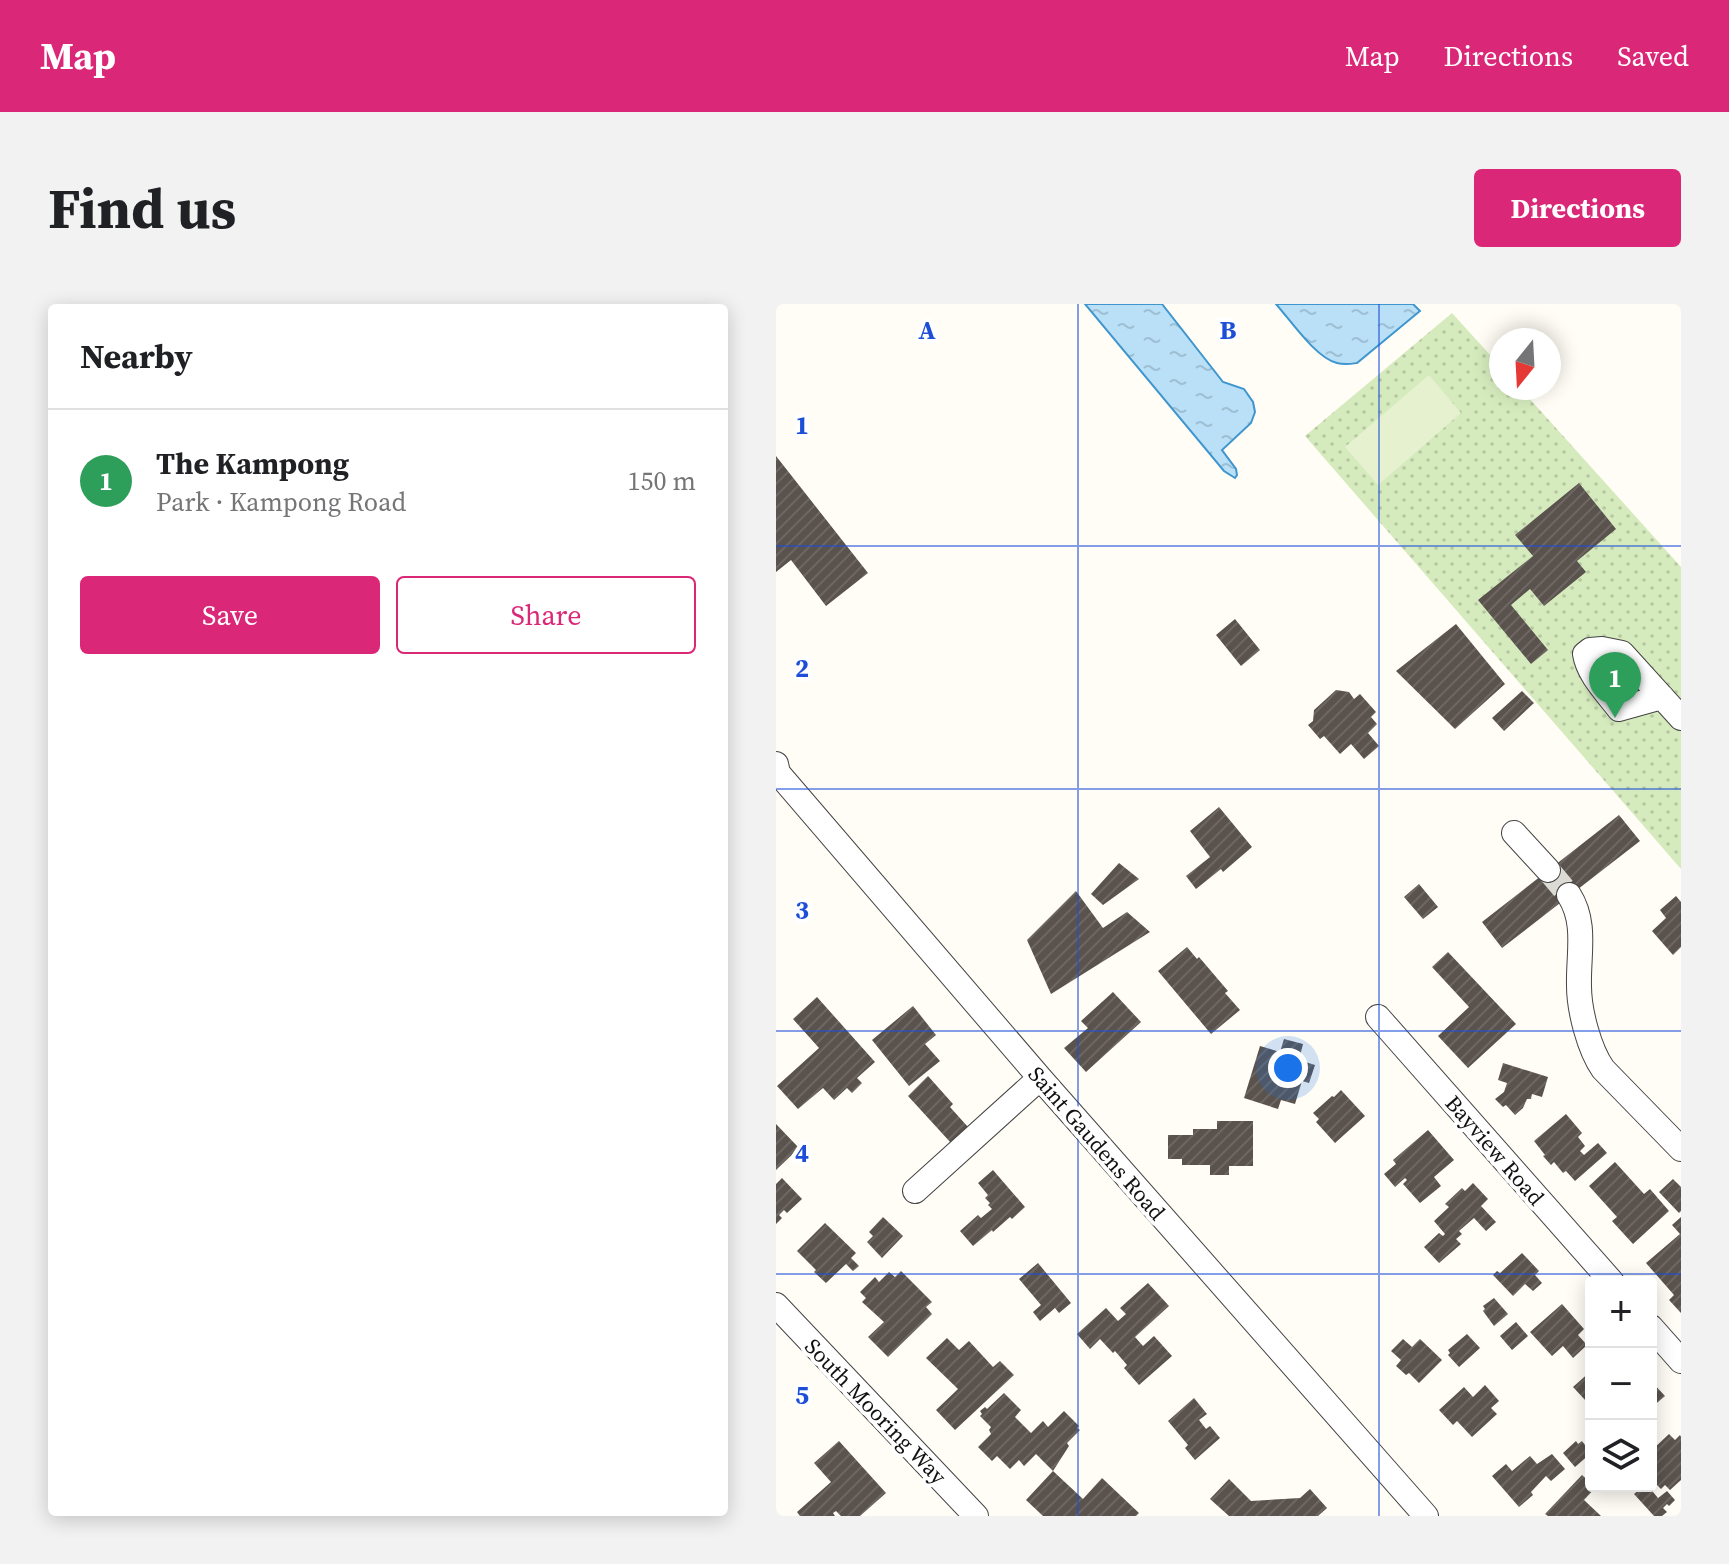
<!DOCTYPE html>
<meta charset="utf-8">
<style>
:root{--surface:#fff;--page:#f2f2f2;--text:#202124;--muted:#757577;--line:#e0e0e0;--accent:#db2777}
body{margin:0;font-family:"Source Serif 4",serif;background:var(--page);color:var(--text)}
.controls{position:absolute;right:24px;bottom:24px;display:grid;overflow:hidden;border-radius:8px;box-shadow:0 4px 20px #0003}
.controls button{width:72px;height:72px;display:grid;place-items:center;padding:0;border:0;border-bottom:2px solid var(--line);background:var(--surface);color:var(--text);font:40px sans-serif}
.compass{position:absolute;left:713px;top:24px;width:72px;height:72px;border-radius:50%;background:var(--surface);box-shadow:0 4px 20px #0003;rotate:198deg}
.you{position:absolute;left:512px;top:764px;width:28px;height:28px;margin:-20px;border:6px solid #fff;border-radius:50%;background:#1a73e8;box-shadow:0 0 0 12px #1a73e833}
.badge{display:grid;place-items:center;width:52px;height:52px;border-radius:50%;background:var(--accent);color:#fff;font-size:26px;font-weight:700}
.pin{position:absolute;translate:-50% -66px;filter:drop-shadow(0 2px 4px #0008)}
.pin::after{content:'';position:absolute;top:42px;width:28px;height:24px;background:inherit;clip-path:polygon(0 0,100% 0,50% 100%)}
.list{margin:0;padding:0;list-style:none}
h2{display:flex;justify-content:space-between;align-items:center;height:104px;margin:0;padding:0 32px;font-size:34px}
h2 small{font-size:26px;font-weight:400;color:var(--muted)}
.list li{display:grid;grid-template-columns:52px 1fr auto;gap:24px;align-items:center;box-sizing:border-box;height:144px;padding:0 32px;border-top:2px solid var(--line)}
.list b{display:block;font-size:30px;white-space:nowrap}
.list p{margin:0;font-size:26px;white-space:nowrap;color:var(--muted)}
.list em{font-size:26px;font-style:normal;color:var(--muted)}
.actions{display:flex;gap:16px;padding:24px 32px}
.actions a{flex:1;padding:18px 0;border:2px solid var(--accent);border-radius:8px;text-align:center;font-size:28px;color:var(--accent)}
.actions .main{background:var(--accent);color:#fff}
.icon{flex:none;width:44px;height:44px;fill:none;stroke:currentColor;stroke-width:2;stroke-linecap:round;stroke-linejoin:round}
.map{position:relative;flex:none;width:905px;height:1212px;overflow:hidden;border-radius:8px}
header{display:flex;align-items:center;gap:48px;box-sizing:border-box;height:112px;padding:0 40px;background:var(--accent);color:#fff}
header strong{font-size:38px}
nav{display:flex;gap:44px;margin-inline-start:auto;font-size:28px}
.intro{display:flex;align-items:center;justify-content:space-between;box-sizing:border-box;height:192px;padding:0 48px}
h1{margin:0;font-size:56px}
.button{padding:20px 36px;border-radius:8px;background:var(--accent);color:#fff;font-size:28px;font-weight:700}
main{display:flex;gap:48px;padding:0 48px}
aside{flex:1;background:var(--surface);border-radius:8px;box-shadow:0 4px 20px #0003}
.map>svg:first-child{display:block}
.park{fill:url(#park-dots)}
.pitch{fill:#e6f2cf}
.water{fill:url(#water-ripples);stroke:#3f96cf;stroke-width:2}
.building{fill:url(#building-hatch)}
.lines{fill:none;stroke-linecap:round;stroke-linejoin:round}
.street-tunnel{stroke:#dbdad3;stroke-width:24;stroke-dasharray:24 12;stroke-linecap:butt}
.street-casing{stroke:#444;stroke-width:26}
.street{stroke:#fff;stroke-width:24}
.grid{fill:none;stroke:#1d4ed8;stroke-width:2;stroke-opacity:0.55}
.labels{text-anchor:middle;stroke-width:8;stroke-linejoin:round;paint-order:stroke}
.street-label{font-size:22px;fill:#111;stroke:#fff}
.grid-label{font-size:26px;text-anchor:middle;font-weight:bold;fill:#1d4ed8;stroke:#fff;stroke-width:8;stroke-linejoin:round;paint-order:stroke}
</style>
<header>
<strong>Map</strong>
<nav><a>Map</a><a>Directions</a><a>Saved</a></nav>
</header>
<div class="intro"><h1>Find us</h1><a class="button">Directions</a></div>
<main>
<aside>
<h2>Nearby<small></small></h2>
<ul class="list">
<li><span class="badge" style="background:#2e9e5b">1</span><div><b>The Kampong</b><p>Park · Kampong Road</p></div><em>150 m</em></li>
</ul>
<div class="actions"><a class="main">Save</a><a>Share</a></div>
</aside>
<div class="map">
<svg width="905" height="1212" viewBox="0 0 905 1212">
<defs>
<pattern id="park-dots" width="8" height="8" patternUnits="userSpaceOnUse" patternTransform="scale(2)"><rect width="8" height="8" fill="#d5ebbd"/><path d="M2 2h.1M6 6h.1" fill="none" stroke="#b6c8a1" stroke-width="1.8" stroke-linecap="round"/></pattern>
<pattern id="water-ripples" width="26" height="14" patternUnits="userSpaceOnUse" patternTransform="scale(2)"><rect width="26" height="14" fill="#b9e0f7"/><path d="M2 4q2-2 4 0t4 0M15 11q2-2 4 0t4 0" fill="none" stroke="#9ebfd3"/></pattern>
<pattern id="building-hatch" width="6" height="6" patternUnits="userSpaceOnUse" patternTransform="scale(2)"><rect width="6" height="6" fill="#5a524d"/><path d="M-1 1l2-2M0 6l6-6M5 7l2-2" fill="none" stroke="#6d6662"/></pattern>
</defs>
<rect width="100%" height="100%" fill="#fffdf5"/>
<path class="park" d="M676,9L725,63V84H744L905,263V565L529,132Z"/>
<path class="pitch" d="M653,71L685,109L602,181L569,143Z"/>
<path class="water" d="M309,0H386L447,78L468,85L477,98L479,108L475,119L446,146L460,165L461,171L459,174L448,167Z
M500,0H637L644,7L581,59C574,60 568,61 561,59C540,54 515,17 500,0Z"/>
<path class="building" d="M0,152L92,269L50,302L15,256L0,268Z
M803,179L840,225L801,257L810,268L768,302L754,285L735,301L772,346L755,360L702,296L757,252L739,231Z
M459,315L484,346L465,362L440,331Z
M680,320L729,380L679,425L620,367Z
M560,386L573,388L578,395L584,390L600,408L595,413L601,420L592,429L603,442L588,455L575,440L564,450L548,432L544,435L532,421L537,417L538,406Z
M746,387L758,399L728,427L716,414Z
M443,503L476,543L447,568L445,565L420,585L410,572L434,553L414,527Z
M843,511L864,537L726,644L706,618Z
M343,559L363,575L327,601L315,590Z
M643,580L662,603L647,615L628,593Z
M300,587L327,624L351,608L374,628L275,690L251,636Z
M900,592L905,598V643L897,651L876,627L890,614L884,606Z
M411,643L421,655L423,653L452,687L449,689L464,706L435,730L382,667Z
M672,648L740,720L692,764L662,732L693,703L656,663Z
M337,688L365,718L310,768L288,744L312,724L305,717Z
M41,693L99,758L81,774L86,779L76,789L71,784L58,796L47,784L22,805L1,782L43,744L17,715Z
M137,702L160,731L149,740L164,757L133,782L96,736Z
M508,735L527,740L523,756L539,761L533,779L526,777L519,800L505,796L502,805L468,794L484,742L504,748Z
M727,759L772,773L766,793L756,790L755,795H751L747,804L739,811L730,801L727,803L719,795L728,788L731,779L722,776Z
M152,772L177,800L174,803L192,823L175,839L132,792Z
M565,786L589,812L559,839L540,818L543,815L537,809L556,792L558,793Z
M790,810L806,829L802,833L809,842L804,847L808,851L822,839L831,849L799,877L790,867L787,869L778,858L775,861L767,852L769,851L758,837Z
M441,817H477V862H453V871H434V861H406V855H392V831H417V825H441Z
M0,820L23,844L0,866Z
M652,826L678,856L658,873L665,882L644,899L627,880L631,876L629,874L619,883L608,870L620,860L617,856Z
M839,858L868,890L874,885L893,907L857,940L836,917L841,913L813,882Z
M217,866L249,903L236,915L234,913L217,928L216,926L197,942L184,927L202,911L205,914L216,905L212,901L214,899L209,894L212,891L202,879Z
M6,874L26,895L11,909L8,906L3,911L6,914L0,920V880Z
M897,875L905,883V907L903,909L883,888Z
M697,879L712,895L705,902L720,918L710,927L698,914L683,927L686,930L680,935L685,940L663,959L648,943L663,929L667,932L669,930L658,917L673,903L669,900L686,884L689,887Z
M107,913L127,932L106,954L91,938L97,932L93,928Z
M905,913V1009L893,996L898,991L870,959L904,930L896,921Z
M49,919L80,949L75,954L83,962L77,967L70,960L50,979L38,968L40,966L21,947Z
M746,949L763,967L759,971L766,979L757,987L749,980L737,992L717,971L721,967L724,969Z
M262,959L295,999L283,1009L279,1004L264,1017L257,1008L265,1001L243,975Z
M125,967L156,998L150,1003L156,1010L112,1053L92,1033L108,1018L86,998L90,994L84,988L99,973L103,978L113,968L119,973Z
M372,979L393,1002L359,1033L367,1042L378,1032L396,1052L363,1081L348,1064L351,1061L339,1047L337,1049L324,1035L314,1045L301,1030L330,1004L342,1017L350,1010L344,1004Z
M718,994L732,1010L718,1022L707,1007L709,1005L707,1002Z
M786,1000L808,1025L802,1031L811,1041L797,1054L787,1042L776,1052L754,1028Z
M740,1018L752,1032L736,1046L724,1032Z
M691,1030L704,1044L683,1063L672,1051L674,1049L672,1046Z
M171,1034L183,1046L193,1037L217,1063L224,1057L238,1071L179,1126L160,1106L182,1085L150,1054Z
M627,1035L636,1043L644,1035L666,1056L643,1079L633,1069L630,1071L620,1062L625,1056L615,1047Z
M815,1067V1092L810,1097L797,1083Z
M875,1077L889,1092L875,1104Z
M709,1081L723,1097L715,1104L721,1110L696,1133L681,1117L677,1121L663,1106L688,1083L697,1093Z
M228,1089L245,1106L239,1113L255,1129L267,1117L272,1123L288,1107L303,1122L301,1124L304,1126L291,1139L293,1142L277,1167L307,1195L326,1174L363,1209L360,1212H267L250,1196L277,1167L260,1150L248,1162L243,1156L234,1165L221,1152L216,1157L202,1143L215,1130L213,1126L215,1123L204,1112L206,1110L204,1107L209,1103L211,1105Z
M418,1094L431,1110L423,1116L430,1125L434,1122L444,1134L419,1156L409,1144L412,1141L392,1117Z
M893,1130L899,1136L904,1131L905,1133V1176L894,1186L889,1181L885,1185L875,1175V1147Z
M63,1137L110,1189L84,1212H65L60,1207L57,1209L59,1212H24L21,1208L55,1178L38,1159Z
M800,1137L802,1140L806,1137L815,1149L799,1163L787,1149Z
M776,1150L789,1165L775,1177L770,1172L755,1188L757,1191L743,1203L716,1172L730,1160L736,1167L754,1152L761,1160Z
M806,1171L815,1179V1182H821L808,1196L825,1212H772L769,1210Z
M453,1175L475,1197L524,1194L534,1185L551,1204L542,1212H453L434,1195Z
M868,1182H872L882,1194L891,1187L899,1196L893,1202L891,1200L887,1204L891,1208L886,1212H878L858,1190Z"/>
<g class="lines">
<path class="street-tunnel" d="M772,566L793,591"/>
<g class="street-casing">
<path id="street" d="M886,393L843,405C831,389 812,370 809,350L814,346L826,345L846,349L905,414
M0,460L2,469L264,774L650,1212
M738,529L772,566
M793,591C811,619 802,651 803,682C803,706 813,745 827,765L905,845
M602,713L836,978
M139,887L264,774
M0,1001L200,1212
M875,1023L905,1057"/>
</g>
<use href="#street" class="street"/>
</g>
<path class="grid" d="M302,0V1212M603,0V1212M0,242H905M0,485H905M0,727H905M0,970H905"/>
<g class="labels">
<g class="street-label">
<text transform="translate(321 839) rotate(49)" y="8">Saint Gaudens Road</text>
<text transform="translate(719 846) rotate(49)" y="8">Bayview Road</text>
<text transform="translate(100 1107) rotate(46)" y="8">South Mooring Way</text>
</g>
</g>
<g class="grid-label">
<text x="151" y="35">A</text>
<text x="452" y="35">B</text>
<text x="26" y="130">1</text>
<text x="26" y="373">2</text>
<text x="26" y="615">3</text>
<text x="26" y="858">4</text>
<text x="26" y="1100">5</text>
</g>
</svg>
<div class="controls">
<button>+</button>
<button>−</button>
<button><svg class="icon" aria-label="layers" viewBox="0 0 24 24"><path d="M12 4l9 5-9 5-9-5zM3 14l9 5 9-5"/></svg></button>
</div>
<svg class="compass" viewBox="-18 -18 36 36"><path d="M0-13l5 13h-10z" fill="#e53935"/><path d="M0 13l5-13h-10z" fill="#757577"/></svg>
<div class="you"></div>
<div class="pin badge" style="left:839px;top:414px;background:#2e9e5b">1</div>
</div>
</main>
